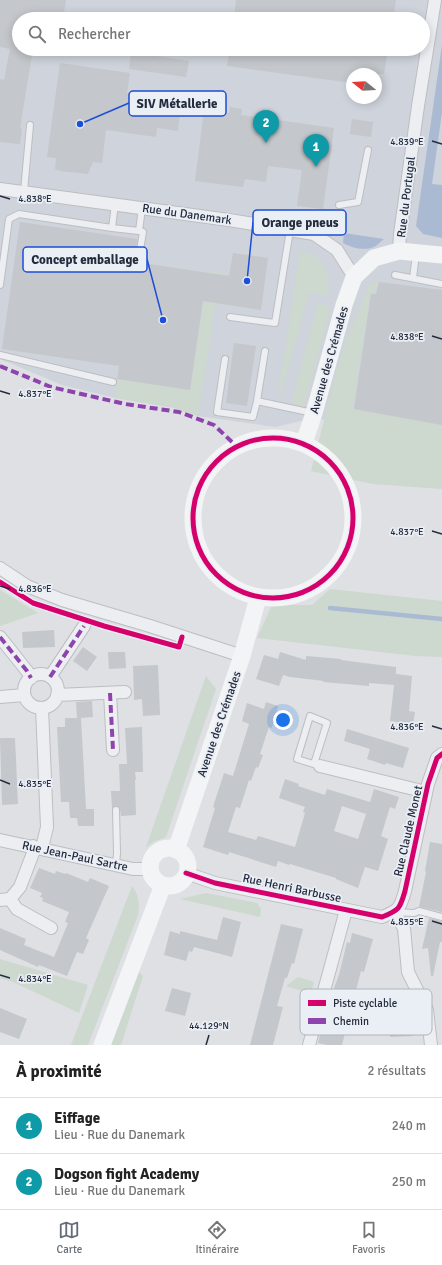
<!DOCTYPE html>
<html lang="fr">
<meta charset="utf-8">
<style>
:root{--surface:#fff;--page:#f2f2f2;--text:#222;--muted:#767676;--line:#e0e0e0;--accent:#656b78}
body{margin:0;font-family:Signika,sans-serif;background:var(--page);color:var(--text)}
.compass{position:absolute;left:346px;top:68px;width:36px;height:36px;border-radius:50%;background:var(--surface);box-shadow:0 2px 10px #0003;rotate:288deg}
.you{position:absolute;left:283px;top:720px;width:14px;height:14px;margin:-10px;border:3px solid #fff;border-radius:50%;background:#1a73e8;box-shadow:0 0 0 6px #1a73e833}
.badge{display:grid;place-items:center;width:26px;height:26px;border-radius:50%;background:var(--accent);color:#fff;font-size:13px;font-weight:700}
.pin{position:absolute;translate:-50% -33px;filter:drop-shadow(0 1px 2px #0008)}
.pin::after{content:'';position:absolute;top:21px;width:14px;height:12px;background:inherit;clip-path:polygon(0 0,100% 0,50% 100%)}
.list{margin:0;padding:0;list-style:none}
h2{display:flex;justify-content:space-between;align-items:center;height:52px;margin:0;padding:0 16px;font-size:17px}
h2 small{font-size:13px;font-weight:400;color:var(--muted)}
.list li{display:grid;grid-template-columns:26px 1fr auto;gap:12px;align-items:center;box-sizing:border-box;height:56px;padding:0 16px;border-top:1px solid var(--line)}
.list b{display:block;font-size:15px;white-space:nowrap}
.list p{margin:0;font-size:13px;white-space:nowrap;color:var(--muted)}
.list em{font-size:13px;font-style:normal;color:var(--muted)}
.icon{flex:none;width:22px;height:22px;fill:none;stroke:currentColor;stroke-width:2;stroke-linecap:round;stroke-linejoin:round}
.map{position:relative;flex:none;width:442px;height:1045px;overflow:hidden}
.search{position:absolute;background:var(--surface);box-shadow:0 2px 10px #0003;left:12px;right:12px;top:12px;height:44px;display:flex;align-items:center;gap:10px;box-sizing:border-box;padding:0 14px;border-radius:22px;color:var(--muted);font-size:15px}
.sheet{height:164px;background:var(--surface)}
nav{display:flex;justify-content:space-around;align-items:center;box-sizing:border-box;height:56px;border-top:1px solid var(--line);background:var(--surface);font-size:11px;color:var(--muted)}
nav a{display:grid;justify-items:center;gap:2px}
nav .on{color:var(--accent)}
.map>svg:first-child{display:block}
.built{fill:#cfd3db;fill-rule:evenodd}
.green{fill:#cdd8ce}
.water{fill:#aabad2}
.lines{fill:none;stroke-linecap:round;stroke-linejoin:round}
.stream{stroke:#aabad2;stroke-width:4.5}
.building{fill:#c4c7cb;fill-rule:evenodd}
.lane-casing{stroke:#bcbec2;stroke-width:8}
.street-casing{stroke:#bcbec2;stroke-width:14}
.lane{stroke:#edeef1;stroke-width:6}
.street{stroke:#edeef1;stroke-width:12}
.secondary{stroke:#f2f4f5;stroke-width:17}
.quiet{stroke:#8e44ad;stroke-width:4;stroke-dasharray:8 4;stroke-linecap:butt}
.cycleway-casing{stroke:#eaeef5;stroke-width:8}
.cycleway{stroke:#d6006c;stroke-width:5}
.ticks{fill:none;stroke:#242c3e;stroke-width:1.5}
.labels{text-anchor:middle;stroke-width:3.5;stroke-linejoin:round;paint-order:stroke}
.street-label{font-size:12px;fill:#242c3e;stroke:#eaeef5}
.key{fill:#eaeef5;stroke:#afb4be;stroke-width:1}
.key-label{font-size:11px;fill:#242c3e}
.ticks-label{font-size:10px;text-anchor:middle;fill:#242c3e;stroke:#eaeef5;stroke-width:3.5;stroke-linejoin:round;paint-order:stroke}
.leader{fill:none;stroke:#1d4ed8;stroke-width:1.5}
.callout-dot{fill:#1d4ed8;stroke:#eaeef5;stroke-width:1.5}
.callout{fill:#eaeef5;stroke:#1d4ed8;stroke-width:1.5}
.callout-label{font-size:13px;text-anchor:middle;font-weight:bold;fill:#242c3e}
</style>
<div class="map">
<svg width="442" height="1045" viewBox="0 0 442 1045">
<rect width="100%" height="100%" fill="#dee0e4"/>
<path class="built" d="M0,0H442V439L313,418L276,427L198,416L175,408L115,398L62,385L0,359ZM19,19H423V49H19ZM352,74H376V98H352Z"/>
<path class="green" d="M300,251C305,253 311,254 316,257C328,265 330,283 328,296L309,292L291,359L280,397L278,396Z
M221,270L198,416L175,408L115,398L117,379L190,390L207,273Z
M374,282H378L376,293L371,292L353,409L442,425V489L373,484L311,471L341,354L369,285Z
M318,302L331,307L304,408L291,405Z
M330,589L442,601V657L416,656L257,638L272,605H312Z
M0,590L38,613L0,626Z
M206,676L216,689L166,837L153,842L146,847Z
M132,886C139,895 140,904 138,915L88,1045H71Z
M206,893L257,903L261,909L260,917L180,899Z
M0,959L88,985L79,1013L13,982L0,978Z
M139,972L143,976L121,1045H111Z
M298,977L314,982L309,1000L300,997L302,991L286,986Z"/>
<path class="water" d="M442,45V112L432,184L442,185V238L423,234L416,226Z
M344,233L384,239C381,241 378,245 374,247C364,251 352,248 343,243Z"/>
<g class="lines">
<path class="stream" d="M330,608L442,619"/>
</g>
<path class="building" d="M0,0H66L63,19H19V49H33L20,128L22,129L20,144L0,142V79L4,80L10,49L0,47Z
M236,0H396L393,19H234Z
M230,49H388L384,74H352V83L227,66Z
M131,52L189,61L186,77L129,69Z
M60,63L130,73L127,93L173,100L171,111L180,112L178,131L157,128L156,137L106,130L102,163L93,162L88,174L60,171L55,169L56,158L47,157Z
M230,107L242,109L241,115L334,128L323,209L297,206L302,170L268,166L266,182L245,179L243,187L195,181L204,110L229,113Z
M352,119L373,122L371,137L350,134Z
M20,222L137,239L136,251L140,254L144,252L142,263L229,276L233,253L268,258L261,310L203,301L190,390L117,379L119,366L2,349Z
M379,282L442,290V425L354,409L371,294H376Z
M234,343L256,346L247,406L226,403Z
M54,630L55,647L23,648L22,632Z
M83,647L97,657L87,671L73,661Z
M108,652H125L126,668L109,669Z
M280,652L306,660V656L341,659V660L396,667V674L412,676L409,711L415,712L413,724L390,721L394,685L369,683V686L323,682L324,681L290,677L283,675L279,686L256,679L264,655L278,659Z
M158,665L160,715L143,716L142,699L134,700L133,666Z
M92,701L93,717L81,718L86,809H94V826H78L77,818H70L69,802H61L57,727H65V718H77L76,702Z
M266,702L278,706L272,728L269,727L260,754L263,755L258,768L256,767L251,781L249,780L240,808L236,807L228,832L256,840L258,836L295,847L305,813L303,812L305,807L279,798L285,779L299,784L298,786L325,795L327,789L370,802L374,789L399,797L395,809L390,807L381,836L388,839L378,871L365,867L358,888L336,879V878L290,864L289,865L278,861L276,867L229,852L228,855L203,847L215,808L213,807L224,773L233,776L249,724L242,721L247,703L264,709ZM342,806L366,814L358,839L334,831Z
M142,727L143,772H135L136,780H135L136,815L121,816L120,810L118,806H116L112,808L111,791H120L119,764H127L125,728Z
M347,729L409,748L403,768L386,763L385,765L367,759L370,749L344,741Z
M0,738H15L18,804L2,805Z
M430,842L442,844V912L419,907L426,872L425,871Z
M39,868L55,874L56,871L65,874L66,873L88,882L90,878L109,886L86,938L89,940L83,954L77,952L67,976L39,965L38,967L0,950V928L26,939L24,945L54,957L68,923L65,922L69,912L42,901L43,898L40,897L42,893L30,888Z
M223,917L241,922L232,957L194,947L192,952L189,951L186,961L164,955L170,931L180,934V931L217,940Z
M429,918L442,921V942H440L433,976H431L428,948L422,949Z
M281,924L303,929L294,964L292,963L287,978H285L277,1006L283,1007L273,1045H250Z
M352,933L373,939L364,972L361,971L342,1045H327L318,1043L324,1019H326L335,988H334L339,975L347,942L350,943Z
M172,988L191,993L185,1016L165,1011Z
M0,1008L27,1019L19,1039L0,1032Z
M412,1013L413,1036L390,1037L389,1015Z"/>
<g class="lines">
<g class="lane-casing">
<path id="lane" d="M24,191L30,125
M339,205L358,202L368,150
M112,228L139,231L142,208
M139,231L143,232L140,250
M395,275L442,284
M413,278L416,254
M0,285L9,219L19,214L112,228L115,204
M230,317L275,323L290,230
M265,351L257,401L313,413
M0,355L113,382
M225,359L217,412L253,417L257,401
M314,764L327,723L310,716L297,759L320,766
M116,810L117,853L116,865
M395,912L414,913L419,911L442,917"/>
</g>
<g class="street-casing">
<path id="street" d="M0,189L229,220L314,234L337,250L354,277
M399,251L400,234L418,106L435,0
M0,568L27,586L62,600L150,626L242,656
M0,637L27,671L31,678
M24 691a17 17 0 1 1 34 0a17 17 0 1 1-34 0Z
M50,677L84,626
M110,693L113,750
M57,695L125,692
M0,697L24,695
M42,708L47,827L42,848
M320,766L426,792
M0,840L133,869H150
M186,873L215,883L382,917C400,910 400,908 405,891L428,784L437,758L442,754
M10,899L20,887L33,853V846
M0,900L10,899L17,909L51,928
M394,912L404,928L408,972L427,1010L431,1045
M309,1045L330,969L346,910"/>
</g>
<use href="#lane" class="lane"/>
<use href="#street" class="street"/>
<path class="secondary" d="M193 518a80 80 0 1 1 160 0a80 80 0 1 1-160 0Z
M304,443L314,413L344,305L354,277L374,258L399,251L442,255
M150 867a19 19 0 1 1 38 0a19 19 0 1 1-38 0Z
M176,850L242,656L258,598
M102,1045L163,885"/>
<path class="quiet" d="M0,366L51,387L125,404L179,412L214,425L232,442
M0,637L27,671L31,678
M50,677L84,626
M110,693L113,750"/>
<g class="cycleway-casing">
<path id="cycleway" d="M193 518a80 80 0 1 1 160 0a80 80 0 1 1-160 0Z
M0,582L33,603L104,626L179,647L182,637
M186,873L215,883L382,917C400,910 400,908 405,891L428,784L437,758L442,754"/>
</g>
<use href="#cycleway" class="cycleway"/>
</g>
<path class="ticks" d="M432,141L442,144M0,196L10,199M432,336L442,339M0,391L10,394M432,531L442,534M0,586L10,589M432,726L442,729M0,780L10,784M432,921L442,924M0,975L10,978M206,1045L209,1035"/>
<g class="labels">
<g class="street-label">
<text transform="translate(406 197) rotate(-83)" y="4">Rue du Portugal</text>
<text transform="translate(187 214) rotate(8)" y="4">Rue du Danemark</text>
<text transform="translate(329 360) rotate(-74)" y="4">Avenue des Crémades</text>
<text transform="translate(219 724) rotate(-71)" y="4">Avenue des Crémades</text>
<text transform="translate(408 831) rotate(-77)" y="4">Rue Claude Monet</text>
<text transform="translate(75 856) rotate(12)" y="4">Rue Jean-Paul Sartre</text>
<text transform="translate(292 888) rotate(12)" y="4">Rue Henri Barbusse</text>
</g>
</g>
<rect x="300" y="989" width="132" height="46" rx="6" class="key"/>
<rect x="308" y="1000" width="18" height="6" fill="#d6006c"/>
<rect x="308" y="1018" width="18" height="6" fill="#8e44ad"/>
<g class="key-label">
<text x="333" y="1007">Piste cyclable</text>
<text x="333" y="1025">Chemin</text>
</g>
<g class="ticks-label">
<text x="407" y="145">4.839°E</text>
<text x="35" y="202">4.838°E</text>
<text x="407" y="340">4.838°E</text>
<text x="35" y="397">4.837°E</text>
<text x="407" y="535">4.837°E</text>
<text x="35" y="592">4.836°E</text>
<text x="407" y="730">4.836°E</text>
<text x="35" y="787">4.835°E</text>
<text x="407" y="925">4.835°E</text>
<text x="35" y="982">4.834°E</text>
<text x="209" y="1029">44.129°N</text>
</g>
<path class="leader" d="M80 124L129 103M247 281L253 222M163 320L147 259"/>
<g class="callout-dot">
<circle cx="80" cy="124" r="4"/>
<circle cx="247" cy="281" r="4"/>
<circle cx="163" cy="320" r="4"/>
</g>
<g class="callout">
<rect x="129" y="91" width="97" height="25" rx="4"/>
<rect x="253" y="210" width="93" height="25" rx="4"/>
<rect x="23" y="247" width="124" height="25" rx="4"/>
</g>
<g class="callout-label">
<text x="177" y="108">SIV Métallerie</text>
<text x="300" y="227">Orange pneus</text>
<text x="85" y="264">Concept emballage</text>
</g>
</svg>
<svg class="compass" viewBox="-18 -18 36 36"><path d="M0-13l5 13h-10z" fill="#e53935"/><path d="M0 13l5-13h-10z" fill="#767676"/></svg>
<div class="you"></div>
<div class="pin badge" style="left:316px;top:167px;background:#0f9aa8">1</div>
<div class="pin badge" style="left:266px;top:143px;background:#0f9aa8">2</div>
<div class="search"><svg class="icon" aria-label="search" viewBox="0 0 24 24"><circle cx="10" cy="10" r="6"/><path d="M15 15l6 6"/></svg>Rechercher</div>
</div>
<section class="sheet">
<h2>À proximité<small>2 résultats</small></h2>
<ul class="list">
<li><span class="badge" style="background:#0f9aa8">1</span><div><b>Eiffage</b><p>Lieu · Rue du Danemark</p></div><em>240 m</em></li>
<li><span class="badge" style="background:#0f9aa8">2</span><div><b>Dogson fight Academy</b><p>Lieu · Rue du Danemark</p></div><em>250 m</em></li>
</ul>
</section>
<nav>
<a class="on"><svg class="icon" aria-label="map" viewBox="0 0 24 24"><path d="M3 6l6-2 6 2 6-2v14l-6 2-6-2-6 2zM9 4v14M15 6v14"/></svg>Carte</a>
<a><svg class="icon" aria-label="directions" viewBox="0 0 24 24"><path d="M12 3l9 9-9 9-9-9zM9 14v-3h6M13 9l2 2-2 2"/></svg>Itinéraire</a>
<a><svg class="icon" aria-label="saved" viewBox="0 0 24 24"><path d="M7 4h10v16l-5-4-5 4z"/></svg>Favoris</a>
</nav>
